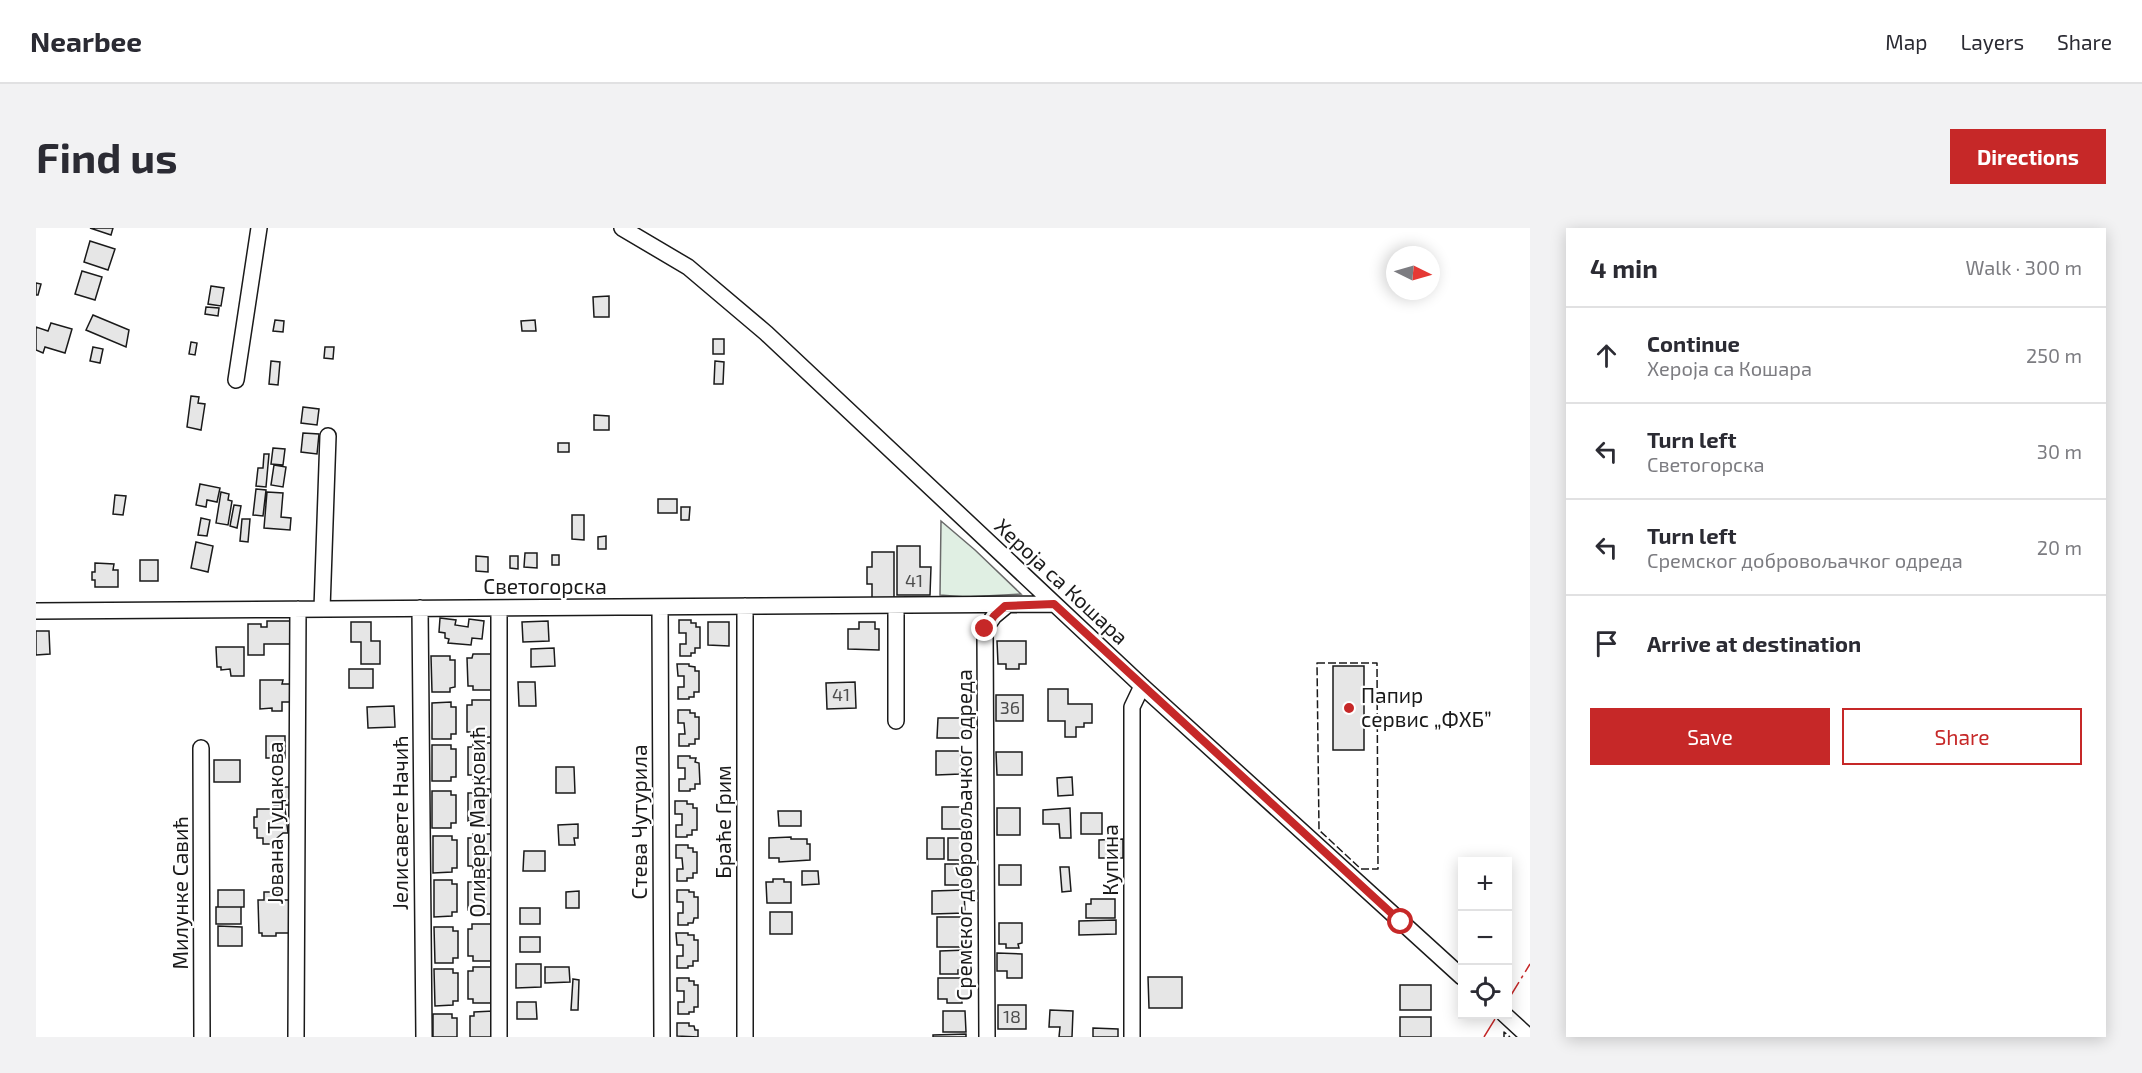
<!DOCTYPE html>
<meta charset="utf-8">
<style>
:root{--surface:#fff;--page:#f2f2f3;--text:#2b2b33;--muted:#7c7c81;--line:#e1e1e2;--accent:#c62828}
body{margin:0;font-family:"Exo 2",sans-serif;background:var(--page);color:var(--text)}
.controls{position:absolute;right:18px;bottom:18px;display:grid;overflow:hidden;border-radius:0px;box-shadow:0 3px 15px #0003}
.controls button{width:54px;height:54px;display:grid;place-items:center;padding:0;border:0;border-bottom:2px solid var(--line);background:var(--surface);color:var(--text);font:30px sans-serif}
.compass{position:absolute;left:1350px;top:18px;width:54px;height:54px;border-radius:50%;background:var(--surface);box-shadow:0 3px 15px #0003;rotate:95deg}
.stop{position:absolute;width:18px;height:18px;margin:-14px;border:4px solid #c62828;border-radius:50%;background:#fff}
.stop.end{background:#c62828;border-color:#fff;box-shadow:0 2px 6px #0008}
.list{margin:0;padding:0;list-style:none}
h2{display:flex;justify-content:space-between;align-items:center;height:78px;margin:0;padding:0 24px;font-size:26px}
h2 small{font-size:20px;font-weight:400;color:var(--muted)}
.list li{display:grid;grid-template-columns:39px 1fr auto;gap:18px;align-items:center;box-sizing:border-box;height:96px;padding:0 24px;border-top:2px solid var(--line)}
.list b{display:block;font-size:22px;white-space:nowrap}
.list p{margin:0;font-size:20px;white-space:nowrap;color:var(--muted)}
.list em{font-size:20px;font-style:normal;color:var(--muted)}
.actions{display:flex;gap:12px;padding:18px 24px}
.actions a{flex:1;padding:14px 0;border:2px solid var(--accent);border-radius:0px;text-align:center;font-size:21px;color:var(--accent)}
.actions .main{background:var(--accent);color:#fff}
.icon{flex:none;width:33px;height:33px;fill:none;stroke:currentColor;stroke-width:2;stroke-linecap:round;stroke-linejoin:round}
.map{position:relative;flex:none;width:1494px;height:809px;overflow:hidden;border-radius:0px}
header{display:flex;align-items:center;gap:36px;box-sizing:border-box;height:84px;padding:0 30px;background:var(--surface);border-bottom:2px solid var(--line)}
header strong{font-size:28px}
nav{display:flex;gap:33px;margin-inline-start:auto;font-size:21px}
.intro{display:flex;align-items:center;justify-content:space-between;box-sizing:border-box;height:144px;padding:0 36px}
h1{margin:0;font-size:42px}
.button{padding:15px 27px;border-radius:0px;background:var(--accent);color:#fff;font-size:21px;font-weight:700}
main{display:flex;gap:36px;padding:0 36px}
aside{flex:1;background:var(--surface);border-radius:0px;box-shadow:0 3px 15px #0003}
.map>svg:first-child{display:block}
.green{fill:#e0efe3;stroke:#6a6a6a;stroke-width:1.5}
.building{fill:#e6e6e6;stroke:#1a1a1a;stroke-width:1.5}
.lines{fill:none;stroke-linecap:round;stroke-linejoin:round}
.minor-casing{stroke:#1a1a1a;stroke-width:18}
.minor{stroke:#fff;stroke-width:15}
.fence{stroke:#1a1a1a;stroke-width:1.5;stroke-dasharray:8 3;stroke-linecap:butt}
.power{stroke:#c62828;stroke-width:1.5;stroke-dasharray:21 4.5 3 4.5;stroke-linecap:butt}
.route{stroke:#c62828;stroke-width:8}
.poi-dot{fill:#c62828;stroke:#fff;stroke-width:2}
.labels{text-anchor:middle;stroke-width:4.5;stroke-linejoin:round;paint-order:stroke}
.number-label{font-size:18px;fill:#4d4d4d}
.street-label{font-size:21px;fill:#1a1a1a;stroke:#fff}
.poi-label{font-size:21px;fill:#1a1a1a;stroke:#fff;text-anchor:start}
</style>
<header>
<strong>Nearbee</strong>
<nav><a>Map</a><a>Layers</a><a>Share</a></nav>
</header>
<div class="intro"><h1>Find us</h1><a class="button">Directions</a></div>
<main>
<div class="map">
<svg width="1494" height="809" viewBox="0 0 1494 809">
<rect width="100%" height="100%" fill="#fff"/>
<path class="green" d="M905,293L939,322L985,366L930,369L904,367Z"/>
<path class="building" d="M54,0H77L75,7Z
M54,13L79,21L72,42L48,34Z
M46,43L66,49L59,72L39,66Z
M0,55L5,56L2,67H0Z
M175,58L188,60L185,78L172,76Z
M573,68V89H558L557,69Z
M170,79L183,80L182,88L169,86Z
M57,87L93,102L90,119L50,102Z
M239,92L248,93L247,104L237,103Z
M499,92L500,103H486L485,93Z
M15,95L36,101L29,125L9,119L7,125L0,122V99L12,103Z
M677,111H688V126H677Z
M155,114L161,115L159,127L153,126Z
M57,119L67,121L64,135L54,133Z
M289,119H298L297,131L288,130Z
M235,133L244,134L242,157L233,156Z
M679,133L688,134L687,156H678Z
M155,168L163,169L162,175L169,176L165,202L151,199Z
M267,179L283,181L281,197L265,195Z
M558,187L573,188V202H558Z
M267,205L283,206L281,226L265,224Z
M522,215H533V224H522Z
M237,220L249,221L247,237L235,236Z
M228,226H233L230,259L220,258L222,240H227Z
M238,237L250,239L247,259L235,257Z
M164,256L184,260L181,274L171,272L170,279L160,277Z
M220,261L230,262L227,288L217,287Z
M185,264L193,266L192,272L196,273L192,297L180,295Z
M231,264L247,265L245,289L255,290L254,302L228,300Z
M79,267L90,268L87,287L77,286Z
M622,271H641V285H622Z
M198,277L205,278L201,300L194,298Z
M645,279H654L653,292H645Z
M536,287H548V312L536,311Z
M165,290L174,292L171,308L162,307Z
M206,291H214L212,314L204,313Z
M570,308V321H562V309Z
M160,314L177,318L172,344L155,340Z
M861,318H884V339H895L894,367H861Z
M836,324H858V370H836V356H831V339H836Z
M489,325H501V340L488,339Z
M516,327H523V337H516Z
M440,328L452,329V344L440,343Z
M474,328H482V341L474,340Z
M104,332H122V353H104Z
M59,335L78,336L77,342H82V359H59V352H56V344H59Z
M404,390L420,392L419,397L432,399L433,391L448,393L446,411L436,410L435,417L412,415L413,411L409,410V405L403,404Z
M643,392H655V395H660V399H664V420H659V425H655V428H644V416H650V405H643Z
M231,393H254V416H228V427H212V396H225V399H231Z
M512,393L513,413L487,414L486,394Z
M315,394H335V413H344V436H325V414H315Z
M672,394H693V418L672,417Z
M823,394H839V401H843V422L812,421V401H823Z
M0,403H13L14,426L0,427Z
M961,413H990V436H983V441H970V436H962Z
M180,419H208V448H195L194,441L185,442V439H181Z
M518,420L519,438L495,439V421Z
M437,426H455V462H437V458H432L431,430H436Z
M395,428H414V432H419V459L414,460V464H396Z
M641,436H653V438L659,439V443H663V464H658V469H653V471H642V459H648V448H642Z
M1297,438H1328V522H1297Z
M313,441H337V460H313Z
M224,452H247L246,456H254V474H246V483H236V480L224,481Z
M482,454H499L500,478H483Z
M819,454L820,480L791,481L790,455Z
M1012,461H1032V476H1056V495H1048V499H1040V509H1029V493H1012Z
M960,467H987V493H960Z
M436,472H455V509H437V504H431V477H436Z
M415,474V479H420V506H415V511H396V475Z
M358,478L359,499L332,500L331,479Z
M642,482H654V485H659V489H663V511H659V516H653V518H643V506H649L648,495H642Z
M902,490H929V510H901Z
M230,508H249V530H230Z
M437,515H455V551H437V547H432V519H437Z
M396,517H415V521H420V549H415V553H396Z
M900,523H925V546L900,547Z
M960,524H986V547H961Z
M642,528H654V530H660L659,534L663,535L664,556H659V561H654V563H643V551H649V540H642Z
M178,532H204V554H178Z
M520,539H538L539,565H520Z
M1036,549L1037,567L1022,568L1021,550Z
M237,559H254V577H238Z
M437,561H456V597L438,598V593H432V565H437Z
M396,563H415V567H420V595H415V600H396Z
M639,573H651V576H657V580H661V602H656V607H651V609H640V597H646V586H639Z
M906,579H930V601H906Z
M961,580H984V607H961Z
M1034,580L1035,610H1024L1023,596H1007V582Z
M221,581H249L252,605H247L241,610V616H227V610H221V600H218V589H221Z
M742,583H765V598H743Z
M1045,585H1066V606H1045Z
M542,596V610H538L539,617H523L522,597Z
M437,606H455V642H437V638H432V610H437Z
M397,608H416V612H421V640H416V644L397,645Z
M755,609V611H771V616H774V632L743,634V630H733V610Z
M891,610H908V631H891Z
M912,610H933V627H930V632H912Z
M1087,611V630H1063V612Z
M640,617H652V620H657V624H661V645H657V650H651V653H641V641H647L646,630H640Z
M488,623H509V643H487Z
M909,636H931L932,657H909Z
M963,637H985V657H963Z
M1024,639H1033L1035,663L1026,664Z
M766,643H782L783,656L766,657Z
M437,650H455L456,686H437V682H432V654H437Z
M737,651H748V654H755V675H731L730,654H737Z
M398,652H416V656H421V684H416V688L398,689Z
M182,662H208V679H182Z
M641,662H653V664H658V669H662V690H658L657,695H652V697H642V685H647V674H641Z
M928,662L929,685L896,686V663Z
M543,663V680H530V664Z
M228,664H244V672H254V705H240V708H226V705H223L222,672H228Z
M1055,671H1079V690H1050V676H1055Z
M180,679H205V696H180Z
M484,680H504V696H484Z
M734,684H756V706H734Z
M901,689H926V705H930V715L926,716V719H901Z
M1080,692V706L1043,707V693Z
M963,695H986V715L982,716L983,720H970V716H963Z
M436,696H455V733H437V728H432V701H436Z
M182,698L206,699V718H182Z
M398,699H417V703H422V730H417V735H399Z
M640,705H652V707H658V712H662V733H657V738H652V740H641V728H647V717H641Z
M484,709H504V724H484Z
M931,722V742H922V746H904V723Z
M961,725L986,726V750H971V743H961Z
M480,736H505V759L480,760Z
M437,739H456V775H437V771H432V743H437Z
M509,739H533L534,754L509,755Z
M398,741H417V745H422V773H417V777L399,778Z
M1112,749H1146V780H1113Z
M641,750H653V753H658V757H662V779H658V784H653V786H642V774H648V763H641Z
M902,750H935V771H926V775H911V771H902Z
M537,751L543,752L542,782H535Z
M1364,757H1395V782H1364Z
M481,774H500L501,791H481Z
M962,777H990V801H962Z
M1014,782L1037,783L1036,809H1023L1024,799H1013Z
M457,783V809H434V788H438V784Z
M907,783H929L930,804H907Z
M397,786H416V790H421V809H397Z
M1364,789H1395V809H1364Z
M641,795H653V798H658L659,802H662V809L641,808Z
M1057,800L1082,801V809H1057Z
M930,806V809H897V807Z"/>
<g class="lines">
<g class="minor-casing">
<path id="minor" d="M586,0L652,39L730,105L1106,458L1426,749
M200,152L223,0
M860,378V493
M624,379L626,809
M384,380L388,809
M463,380V809
M286,381L292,208
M0,383L1018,376
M165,520L166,809
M1468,786L1493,809
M260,809L262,381
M709,809V378
M951,809L949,401L958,388L970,378
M1096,809V479L1106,458"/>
</g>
<use href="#minor" class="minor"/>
<path class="fence" d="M1281,435H1341L1342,641H1325L1283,602Z
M1468,809V804L1474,809"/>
<path class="power" d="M1472,772L1494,736
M1448,809L1462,786"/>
</g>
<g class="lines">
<path class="route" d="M949,401L958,388L969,378L1018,376L1365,694"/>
</g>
<circle class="poi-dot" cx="1313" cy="480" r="6"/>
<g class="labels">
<g class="number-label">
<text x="878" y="359">41</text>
<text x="805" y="473">41</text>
<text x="974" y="486">36</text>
<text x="976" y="795">18</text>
</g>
<g class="street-label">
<text transform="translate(1025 354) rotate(43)" y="7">Хероја са Кошара</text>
<text x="509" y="366">Светогорска</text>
<text transform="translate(442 594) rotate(-90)" y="7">Оливере Марковић</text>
<text transform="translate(604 594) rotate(-90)" y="7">Стева Чутурила</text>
<text transform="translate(688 594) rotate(-90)" y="7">Браће Грим</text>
<text transform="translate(240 595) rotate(-90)" y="7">Јована Туцакова</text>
<text transform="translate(365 595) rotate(-90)" y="7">Јелисавете Начић</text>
<text transform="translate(929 607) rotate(-90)" y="7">Сремског добровољачког одреда</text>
<text transform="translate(1075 632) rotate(-90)" y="7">Купина</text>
<text transform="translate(145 665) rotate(-90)" y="7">Милунке Савић</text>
</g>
<g class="poi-label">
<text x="1325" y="475">Папир<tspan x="1325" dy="24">сервис „ФХБ”</tspan></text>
</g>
</g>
</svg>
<div class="controls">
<button>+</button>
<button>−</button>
<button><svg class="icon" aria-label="locate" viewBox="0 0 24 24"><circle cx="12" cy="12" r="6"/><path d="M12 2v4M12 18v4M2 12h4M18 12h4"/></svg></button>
</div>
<svg class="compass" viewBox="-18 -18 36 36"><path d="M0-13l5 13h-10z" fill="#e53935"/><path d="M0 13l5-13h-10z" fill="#7c7c81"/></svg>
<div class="stop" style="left:1365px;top:694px"></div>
<div class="stop end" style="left:949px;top:401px"></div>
</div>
<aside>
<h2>4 min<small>Walk · 300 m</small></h2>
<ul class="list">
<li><svg class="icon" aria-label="ahead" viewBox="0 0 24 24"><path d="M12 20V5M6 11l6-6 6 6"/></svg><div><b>Continue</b><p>Хероја са Кошара</p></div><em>250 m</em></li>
<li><svg class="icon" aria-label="left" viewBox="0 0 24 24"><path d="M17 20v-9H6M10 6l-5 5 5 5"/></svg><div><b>Turn left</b><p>Светогорска</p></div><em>30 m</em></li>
<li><svg class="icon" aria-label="left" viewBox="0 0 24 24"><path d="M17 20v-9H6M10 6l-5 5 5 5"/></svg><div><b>Turn left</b><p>Сремског добровољачког одреда</p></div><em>20 m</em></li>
<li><svg class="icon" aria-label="arrive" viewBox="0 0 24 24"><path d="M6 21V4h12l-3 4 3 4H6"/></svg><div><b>Arrive at destination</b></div></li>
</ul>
<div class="actions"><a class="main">Save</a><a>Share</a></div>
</aside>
</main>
